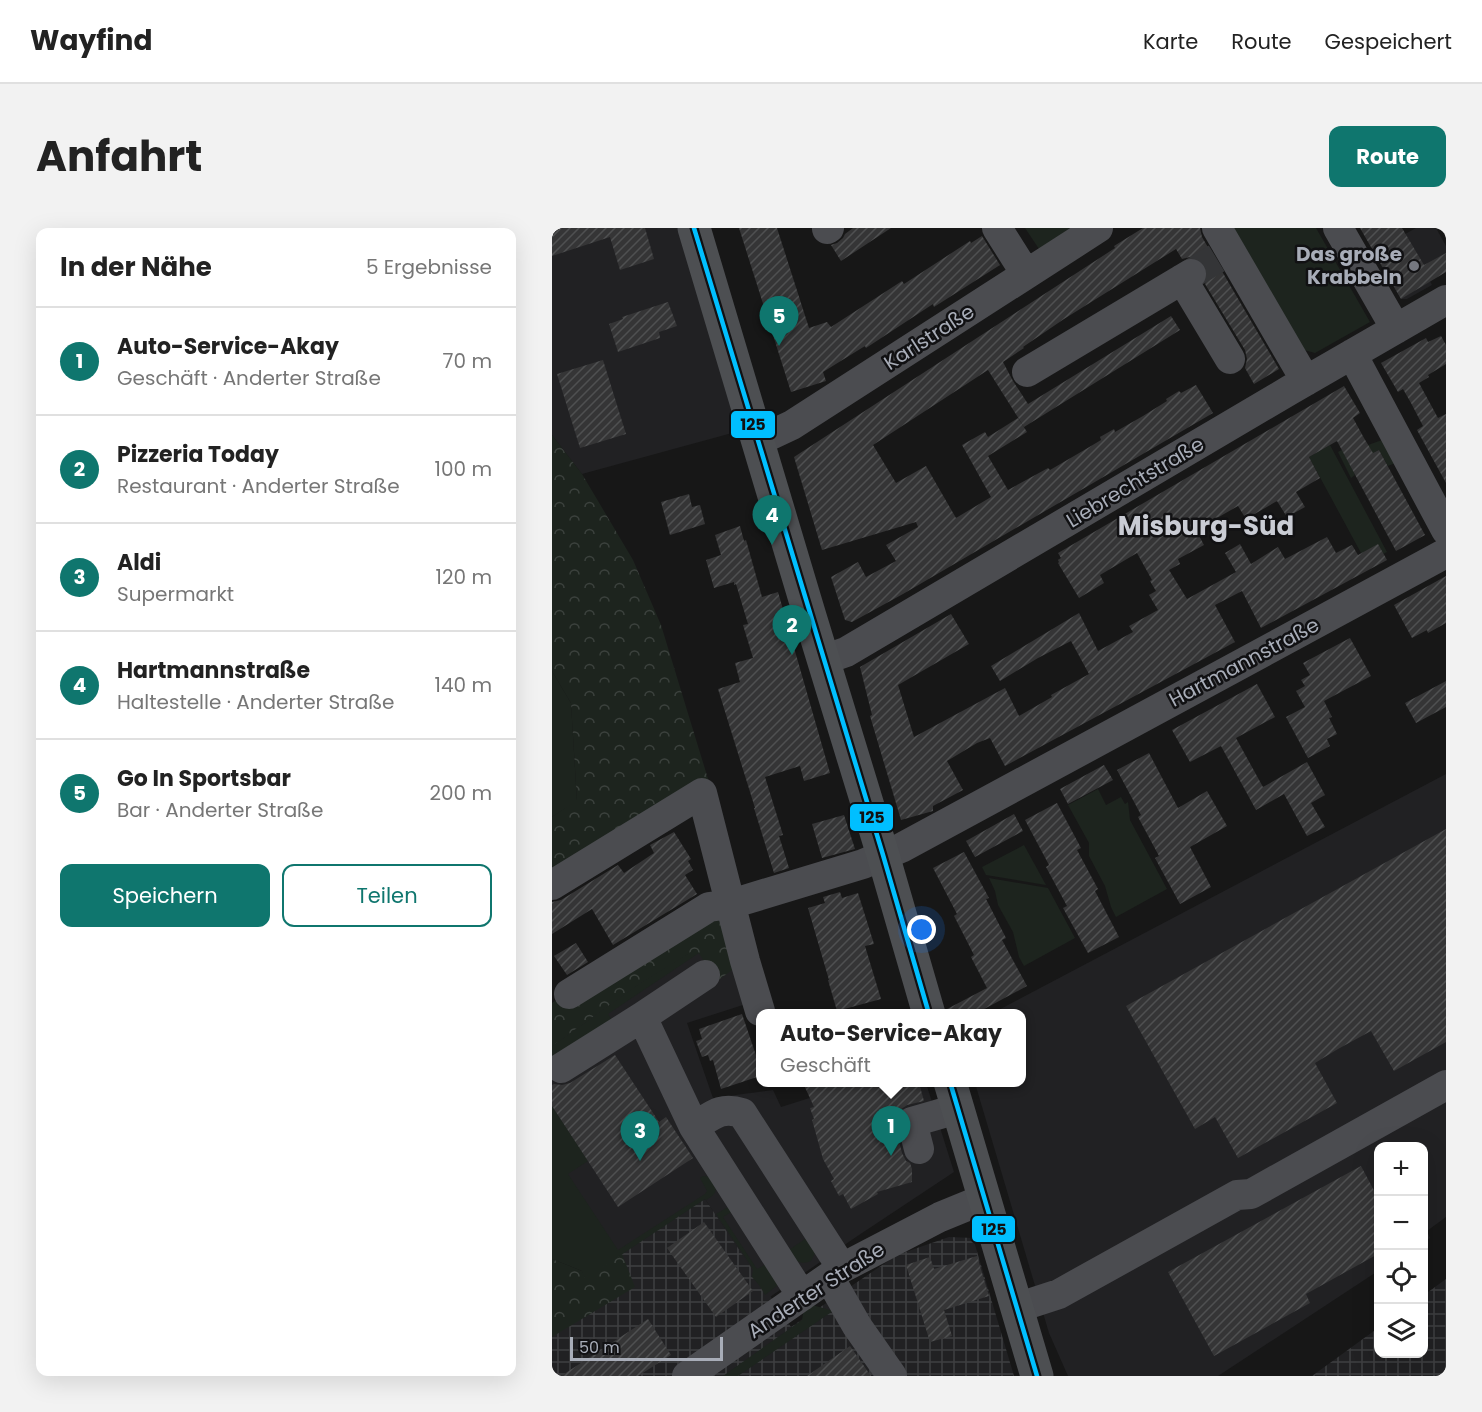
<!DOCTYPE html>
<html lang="de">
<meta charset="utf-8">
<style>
:root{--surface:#fff;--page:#f2f2f2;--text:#222;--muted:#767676;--line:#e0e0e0;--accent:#0f766e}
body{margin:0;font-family:Poppins,sans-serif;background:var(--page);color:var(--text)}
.controls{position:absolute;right:18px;bottom:18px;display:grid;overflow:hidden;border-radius:12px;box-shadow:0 6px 24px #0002}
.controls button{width:54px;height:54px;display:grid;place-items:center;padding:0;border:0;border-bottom:2px solid var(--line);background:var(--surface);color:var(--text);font:30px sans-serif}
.scale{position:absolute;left:18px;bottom:15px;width:153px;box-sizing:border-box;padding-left:6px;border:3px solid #a8adb8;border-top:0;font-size:16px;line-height:21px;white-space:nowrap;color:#a8adb8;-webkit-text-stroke:4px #111113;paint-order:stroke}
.you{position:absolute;left:370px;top:702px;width:21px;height:21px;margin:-15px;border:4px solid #fff;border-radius:50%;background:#1a73e8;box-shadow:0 0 0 9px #1a73e833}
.badge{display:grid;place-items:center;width:39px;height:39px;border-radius:50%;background:var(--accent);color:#fff;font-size:20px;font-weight:700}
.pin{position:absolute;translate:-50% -50px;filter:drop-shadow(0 2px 3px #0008)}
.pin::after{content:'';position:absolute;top:32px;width:21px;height:18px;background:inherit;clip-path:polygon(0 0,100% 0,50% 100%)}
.popup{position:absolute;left:204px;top:781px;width:270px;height:78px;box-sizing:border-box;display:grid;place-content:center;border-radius:12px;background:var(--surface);filter:drop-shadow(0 2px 4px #0005);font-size:20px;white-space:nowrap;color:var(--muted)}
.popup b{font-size:22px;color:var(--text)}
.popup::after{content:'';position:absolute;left:50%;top:100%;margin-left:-12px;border:12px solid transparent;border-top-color:var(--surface)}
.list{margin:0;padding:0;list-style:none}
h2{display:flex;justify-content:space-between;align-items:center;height:78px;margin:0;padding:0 24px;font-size:26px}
h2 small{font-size:20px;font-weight:400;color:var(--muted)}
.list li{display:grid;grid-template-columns:39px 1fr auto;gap:18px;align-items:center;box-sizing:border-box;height:108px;padding:0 24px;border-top:2px solid var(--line)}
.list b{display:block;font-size:22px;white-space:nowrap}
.list p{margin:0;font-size:20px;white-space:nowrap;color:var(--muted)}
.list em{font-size:20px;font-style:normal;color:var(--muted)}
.actions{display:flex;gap:12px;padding:18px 24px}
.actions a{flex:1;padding:14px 0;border:2px solid var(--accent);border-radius:12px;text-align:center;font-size:21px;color:var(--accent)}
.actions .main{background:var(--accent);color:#fff}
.icon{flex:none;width:33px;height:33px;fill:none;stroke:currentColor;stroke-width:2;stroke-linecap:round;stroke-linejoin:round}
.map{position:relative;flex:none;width:894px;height:1148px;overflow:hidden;border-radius:12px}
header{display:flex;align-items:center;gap:36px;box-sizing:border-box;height:84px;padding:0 30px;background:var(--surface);border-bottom:2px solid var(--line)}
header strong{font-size:28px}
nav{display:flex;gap:33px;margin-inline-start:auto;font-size:21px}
.intro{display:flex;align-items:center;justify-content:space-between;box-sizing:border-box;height:144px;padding:0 36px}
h1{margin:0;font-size:42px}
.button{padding:15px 27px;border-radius:12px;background:var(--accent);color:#fff;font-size:21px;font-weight:700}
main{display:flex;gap:36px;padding:0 36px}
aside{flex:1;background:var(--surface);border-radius:12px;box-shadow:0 6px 24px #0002}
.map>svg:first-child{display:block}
.built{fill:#212123}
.industrial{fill:url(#industrial-grid)}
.green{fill:#1d241e}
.forest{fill:url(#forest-crowns)}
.building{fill:url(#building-hatch)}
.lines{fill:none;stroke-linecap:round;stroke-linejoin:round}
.minor-tunnel{stroke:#343537;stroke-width:30;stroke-dasharray:30 15;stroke-linecap:butt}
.minor{stroke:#4b4c50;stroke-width:30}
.major{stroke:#4d4f52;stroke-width:33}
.bus-1-casing{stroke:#111113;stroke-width:9}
.bus-1{stroke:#00bfff;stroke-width:4.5}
.poi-dot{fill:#757880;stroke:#111113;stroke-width:2}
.labels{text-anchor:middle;stroke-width:5;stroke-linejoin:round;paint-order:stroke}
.poi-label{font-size:20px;font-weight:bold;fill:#a8adb8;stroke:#111113;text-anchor:end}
.street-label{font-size:20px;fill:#a8adb8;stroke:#111113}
.district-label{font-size:26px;font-weight:bold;fill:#c9ccd4;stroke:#111113}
.line-badge{stroke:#111113;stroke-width:2}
.pale-badge-label{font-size:16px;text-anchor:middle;font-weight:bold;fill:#111}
</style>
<header>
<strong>Wayfind</strong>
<nav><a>Karte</a><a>Route</a><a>Gespeichert</a></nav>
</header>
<div class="intro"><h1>Anfahrt</h1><a class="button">Route</a></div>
<main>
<aside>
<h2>In der Nähe<small>5 Ergebnisse</small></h2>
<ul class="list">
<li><span class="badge">1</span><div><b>Auto-Service-Akay</b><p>Geschäft · Anderter Straße</p></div><em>70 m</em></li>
<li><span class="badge">2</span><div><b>Pizzeria Today</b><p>Restaurant · Anderter Straße</p></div><em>100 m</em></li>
<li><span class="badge">3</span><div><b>Aldi</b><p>Supermarkt</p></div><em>120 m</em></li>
<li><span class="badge">4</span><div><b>Hartmannstraße</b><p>Haltestelle · Anderter Straße</p></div><em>140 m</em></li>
<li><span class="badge">5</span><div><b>Go In Sportsbar</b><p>Bar · Anderter Straße</p></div><em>200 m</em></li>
</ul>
<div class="actions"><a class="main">Speichern</a><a>Teilen</a></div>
</aside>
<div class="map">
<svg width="894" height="1148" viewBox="0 0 894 1148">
<defs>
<pattern id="industrial-grid" width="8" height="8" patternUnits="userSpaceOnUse" patternTransform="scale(1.5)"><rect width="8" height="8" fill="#212123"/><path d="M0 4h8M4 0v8" fill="none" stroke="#3e3f41"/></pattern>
<pattern id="forest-crowns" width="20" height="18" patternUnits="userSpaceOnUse" patternTransform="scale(1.5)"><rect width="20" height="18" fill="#1d241e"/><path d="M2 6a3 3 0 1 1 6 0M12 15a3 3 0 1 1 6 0" fill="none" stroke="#3b413d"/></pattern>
<pattern id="building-hatch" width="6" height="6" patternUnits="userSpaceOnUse" patternTransform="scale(1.5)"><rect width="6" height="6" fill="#353536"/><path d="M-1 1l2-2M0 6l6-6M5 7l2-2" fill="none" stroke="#4f5051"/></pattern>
</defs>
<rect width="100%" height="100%" fill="#171717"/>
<path class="built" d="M0,0H130L191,202L30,246L0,207Z
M864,0H884L894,18V44L878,53L880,57L855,71H849L821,24Z
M894,546V989L875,1003L878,1010L872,1014V918H826V1043L666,1148H516L497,1105L423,855L470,854V786L441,785Z
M161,691L194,776L135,795L161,870L221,862L229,879L286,861L285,855H374L402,944L304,1009L218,1069L153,971L33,1051L0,968V775Z"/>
<path class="industrial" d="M153,971L239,1099L345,1027L397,1009L421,1010L462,1148H0V1064Z
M894,1051V1148H760L826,1100V1126H872V1067Z"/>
<path class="green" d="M473,0H519L487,21Z
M681,0H764L818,94L763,125L752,122Z
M830,212L843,235L836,238L827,222L799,237L803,247L799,250L786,224L797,218L816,217Z
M778,217L835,324L831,326L809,325L757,229Z
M0,443L19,475L25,573L0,589Z
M546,561L554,577L569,569L573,576L576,574L578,592L615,661L564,689L559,679L553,658L537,628V615L516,577Z
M472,617L494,657L434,647L430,639Z
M437,650L496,660L523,710L472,738L467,729L461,704L446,677L443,663Z
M145,720L147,725L56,786L63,797L0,837V818L88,755Z
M0,878L36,933L16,946L66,1022L153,966L155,963L148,950L151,948L157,949L164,960C164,966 159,969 154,972L153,971L33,1051L30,1043L0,1031Z
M178,978L184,981L171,989L205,1041L216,1035L226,1057L213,1067L207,1057L200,1049L201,1041L164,986Z
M259,1007L263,1025L259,1033C248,1038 241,1031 234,1024Z
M257,1076L281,1083L186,1148H171L250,1092L252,1079Z"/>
<path class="forest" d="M0,207L30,246L81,332L109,397L160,564L0,658V589L25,572L19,475L0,443Z
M156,682L168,689L183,740L165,753L144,721L88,755L0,818V775Z
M70,1026L83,1059L0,1109V1031L30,1043L33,1050Z"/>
<path class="building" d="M0,0H93L102,31L68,42L58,9L0,28Z
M187,0H225L257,100L275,94L279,99L350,53L352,56L418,13L419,15L430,8L448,37L382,79L381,76L314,120L313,118L271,144L274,153L239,164Z
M301,0H339L289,33L279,17L285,15L291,10L293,6Z
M591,0H648L650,9L727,141L702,156L693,140L695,131L693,122L653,56L656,46L654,38L647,31L638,29L630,31L624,21L512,91L471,119L472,120L451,134L461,153L476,176L619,88L628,102L472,199L436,142L321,217L344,255L374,238L404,290L439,269L410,217L433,204L436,209L466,190L475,204L436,228L456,262L496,240L498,242L534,221L549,212L548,209L562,201L563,204L591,188L615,173L614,171L627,163L629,165L644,157L661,185L351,366L300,394L293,392L279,349L306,334L314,349L344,333L334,317L366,299L364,294L270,322L242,229L563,20L562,18Z
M808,0H850L872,37L894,25V44L849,71Z
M116,74L125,98L107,104L108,110L66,124L57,96L71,91L70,89Z
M889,108L894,117V136L876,147L877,149L867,155L886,190L894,186V255L865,202L871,198L859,175L851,161L846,164L829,135L874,110L876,114Z
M51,132L74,206L28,220L5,146Z
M792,158L808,185L801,190L812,210L821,225L827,222L873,307L844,323L785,213L757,229L768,250L744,264L753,279L735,289L725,273L694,291L686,278L644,302L652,317L626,331L628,336L617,342L635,371L684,344L673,325L688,316L699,336L726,319L733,331L775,309L784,325L800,317L806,327L826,316L835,332L709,400L690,363L663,377L683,414L453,538L438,510L425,515L395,533L411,562L381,578V583L349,592L318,488L320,487L308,439L399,386L417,416L346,457L362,509L453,460L467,488L500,469L499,467L537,446L519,413L486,430L448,453L439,438L527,385L546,423L581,404L577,398L606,382L597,367L604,363L598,353L600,352L585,325L548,347L552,355L527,370L506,335L507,334L506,332L509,330L506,325Z
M137,266L140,279L148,277L153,296L118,307L109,274Z
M188,298L192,313L194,312L210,369L226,364L278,545L252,553L248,538L213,549L231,607L227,608L237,640L222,645L202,580H203L166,461L188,454L183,435L201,430L191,397L196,396L184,356L182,357V354L162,360L154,332L169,327L163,307Z
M894,348V395L876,405L875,402L860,410L842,377Z
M798,410L819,448L772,473L780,489L777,490L785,506L775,511L778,518L756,530L734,489L753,479L744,463L753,458L749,452L758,447L751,435Z
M894,453V479L864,495L853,475Z
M705,456L723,489L684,510L711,559L755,534L773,567L759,575L773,599L755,608L732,566L704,582L669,518L638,534L620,502Z
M597,525L626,580L655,563L675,598L638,619L659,659L628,676L603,630L607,628L586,589L589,587L565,542Z
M552,537L561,552L516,576L508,561Z
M505,575L529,620L525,622L546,661L543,663L567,709L536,725L511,680L515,678L494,639L497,637L473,592Z
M462,586L471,603L423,629L414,613Z
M292,587L303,621L270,630L260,596Z
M894,601V814L842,843L819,803L786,821L763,835L785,875L686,930L663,889L643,901L574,778Z
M122,604L139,631L136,633L141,642L133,647L145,666L61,717L40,681L0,706V674L9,672L66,637L72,645L102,625L98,617Z
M412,624L437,670L434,671L454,710L450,712L475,758L423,786H395V781L435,760L419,729L422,727L402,688L405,686L381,640Z
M288,664L290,670L306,665L322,716L313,718L329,771L285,783L276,752H277L256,680L273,675L271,669Z
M24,715L36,734L15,747L2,728Z
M190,786L208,839V848L169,861L161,832L158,833L156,827L150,829L144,813L150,811L147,801Z
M63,827L107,894L114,889L141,930L66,979L0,878V857L2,856L10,857L18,855Z
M251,855H367L372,873L355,877L348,882L343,890V898L350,925L354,933L358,935L360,941V954L325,964L326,966L299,981L291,966L287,968L279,953L282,951L271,931L260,892L262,891L258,880L262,879Z
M809,938L826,970V1026L754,1066L758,1075L662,1128L616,1044Z
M152,994L201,1063L164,1089L115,1020Z
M425,1028L437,1068L392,1082L400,1108L378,1114L354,1037L378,1029L382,1041Z
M96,1091L119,1127L86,1148H9Z
M298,1118L319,1148H255Z"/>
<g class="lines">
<path class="minor-tunnel" d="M639,46L667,29"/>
<path class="minor" d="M445,0L474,46
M665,0L754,153
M786,0L844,101
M275,1L277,0
M630,51L678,131
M800,126L894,302
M475,144L639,46
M206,213L240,197L546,0
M271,432L294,424L738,162L894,72
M0,657L150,565L193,733L208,783
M153,747L90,789L142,899L250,1068
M17,766L157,679L179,676L311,636L349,620L894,325
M9,840L90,789
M142,899C160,888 168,878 190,885L290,1040
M367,921L360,894L405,881
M277,1049L305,1098L340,1148
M464,1080L507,1066L685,967L699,966L894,857
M135,1148L290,1040L388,989L432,971"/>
<path class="major" d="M142,0L257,385L331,627L377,786
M398,854L485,1148"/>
<g class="bus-1-casing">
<path id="bus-1" d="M142,0L331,627L377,786
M398,854L485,1148"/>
</g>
<use href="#bus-1" class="bus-1"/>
</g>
<circle class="poi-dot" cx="862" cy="38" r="6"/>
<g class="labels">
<g class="poi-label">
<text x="850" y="33">Das große<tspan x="850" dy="23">Krabbeln</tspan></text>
</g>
<g class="street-label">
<text transform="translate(377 109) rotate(-33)" y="7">Karlstraße</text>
<text transform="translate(583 254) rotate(-31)" y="7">Liebrechtstraße</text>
<text transform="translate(692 434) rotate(-28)" y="7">Hartmannstraße</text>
<text transform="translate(264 1062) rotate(-33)" y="7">Anderter Straße</text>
</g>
<g class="district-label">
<text x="654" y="307">Misburg-Süd</text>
</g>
</g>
<g class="line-badge">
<rect x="178" y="182" width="46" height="29" rx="6" fill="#00bfff"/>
<rect x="297" y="575" width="45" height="29" rx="6" fill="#00bfff"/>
<rect x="419" y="987" width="45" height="28" rx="6" fill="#00bfff"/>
</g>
<g class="pale-badge-label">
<text x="201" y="202">125</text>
<text x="320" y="595">125</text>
<text x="442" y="1007">125</text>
</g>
</svg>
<div class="controls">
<button>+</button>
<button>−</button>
<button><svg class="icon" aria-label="locate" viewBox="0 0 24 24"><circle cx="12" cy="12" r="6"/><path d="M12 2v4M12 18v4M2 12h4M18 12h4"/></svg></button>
<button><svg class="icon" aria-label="layers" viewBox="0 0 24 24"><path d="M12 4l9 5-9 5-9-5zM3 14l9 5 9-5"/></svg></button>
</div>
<div class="scale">50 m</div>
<div class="you"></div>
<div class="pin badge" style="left:339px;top:928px">1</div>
<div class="popup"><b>Auto-Service-Akay</b>Geschäft</div>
<div class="pin badge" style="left:240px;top:427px">2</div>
<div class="pin badge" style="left:88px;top:933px">3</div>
<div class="pin badge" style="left:220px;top:317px">4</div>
<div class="pin badge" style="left:227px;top:118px">5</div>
</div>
</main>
